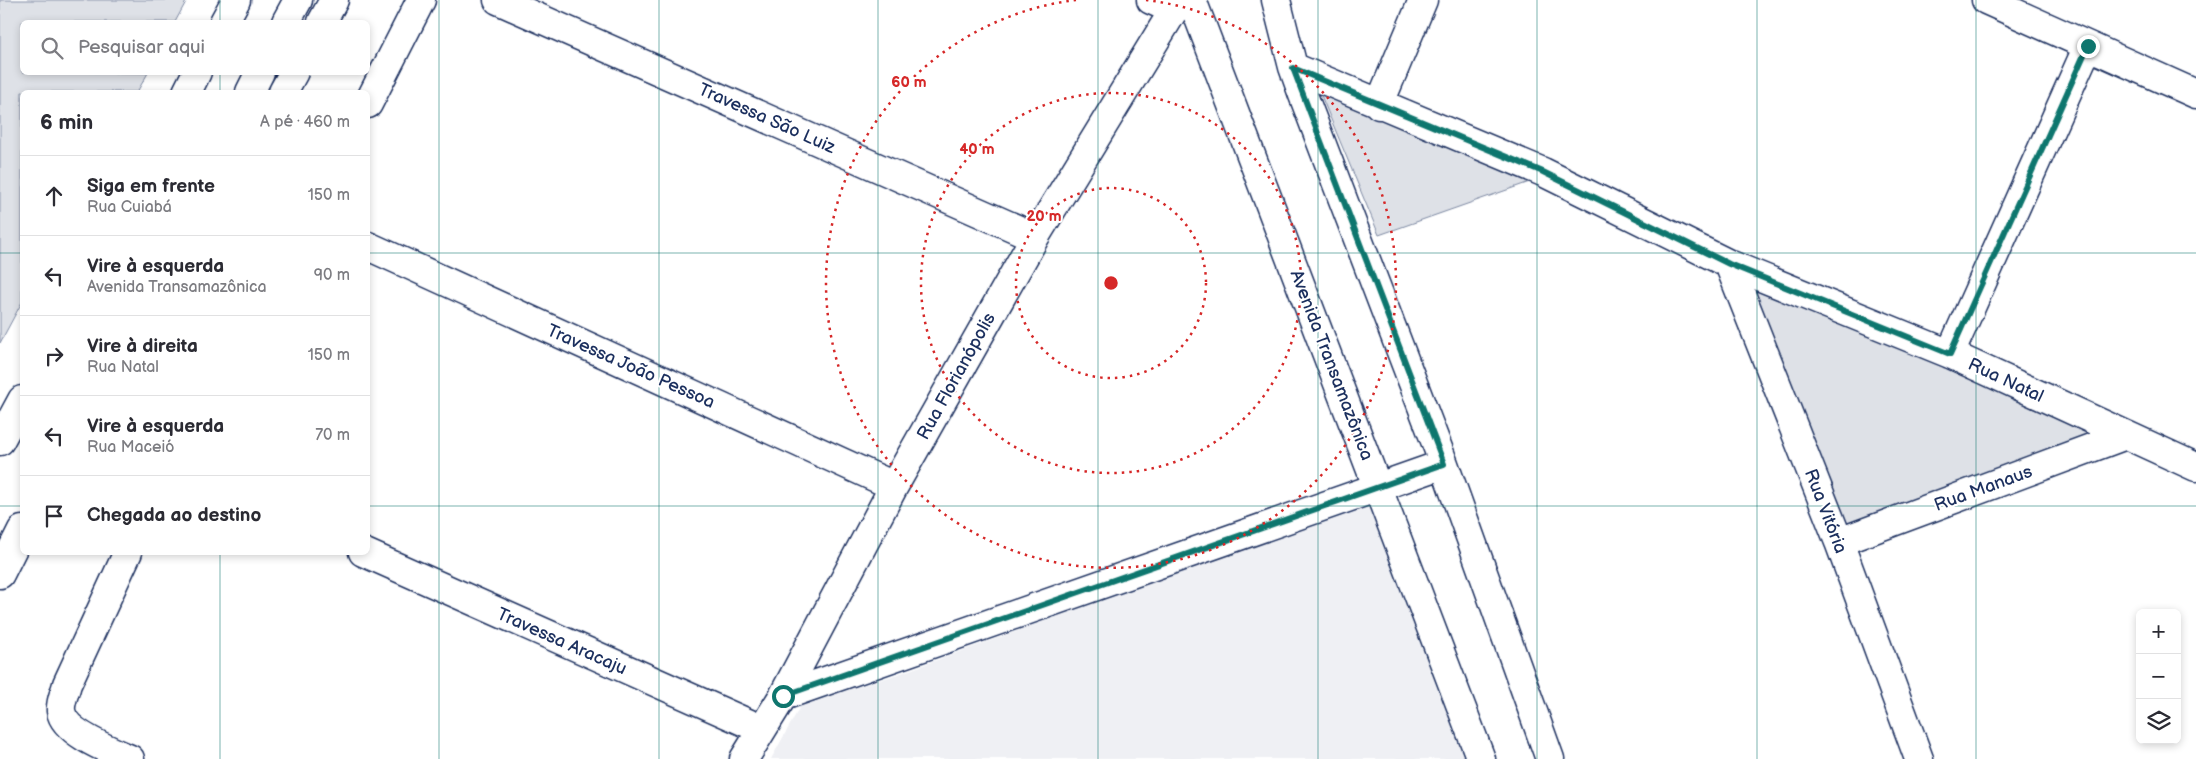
<!DOCTYPE html>
<html lang="pt">
<meta charset="utf-8">
<style>
:root{--surface:#fff;--page:#f2f2f3;--text:#2b2b33;--muted:#7c7c81;--line:#e1e1e2}
body{margin:0;font-family:"Balsamiq Sans",sans-serif;background:var(--page);color:var(--text)}
.controls{position:absolute;right:15px;bottom:15px;display:grid;overflow:hidden;border-radius:8px;box-shadow:0 2px 8px #0003}
.controls button{width:45px;height:45px;display:grid;place-items:center;padding:0;border:0;border-bottom:1px solid var(--line);background:var(--surface);color:var(--text);font:25px sans-serif}
.stop{position:absolute;width:15px;height:15px;margin:-11px;border:4px solid #0f766e;border-radius:50%;background:#fff}
.stop.end{background:#0f766e;border-color:#fff;box-shadow:0 1px 5px #0008}
.list{margin:0;padding:0;list-style:none}
h2{display:flex;justify-content:space-between;align-items:center;height:65px;margin:0;padding:0 20px;font-size:21px}
h2 small{font-size:16px;font-weight:400;color:var(--muted)}
.list li{display:grid;grid-template-columns:32px 1fr auto;gap:15px;align-items:center;box-sizing:border-box;height:80px;padding:0 20px;border-top:1px solid var(--line)}
.list b{display:block;font-size:19px;white-space:nowrap}
.list p{margin:0;font-size:16px;white-space:nowrap;color:var(--muted)}
.list em{font-size:16px;font-style:normal;color:var(--muted)}
.icon{flex:none;width:28px;height:28px;fill:none;stroke:currentColor;stroke-width:2;stroke-linecap:round;stroke-linejoin:round}
.map{position:relative;flex:none;width:2196px;height:759px;overflow:hidden}
.search{position:absolute;background:var(--surface);box-shadow:0 2px 8px #0003;left:20px;top:20px;width:350px;height:55px;display:flex;align-items:center;gap:12px;box-sizing:border-box;padding:0 18px;border-radius:8px;color:var(--muted);font-size:19px}
.panel{position:absolute;background:var(--surface);box-shadow:0 2px 8px #0003;left:20px;top:90px;width:350px;height:465px;border-radius:8px}
.map>svg:first-child{display:block}
.built{fill:#eff0f4}
.green{fill:#dee1e7;stroke:#7c88a2}
.lines{fill:none;stroke-linecap:round;stroke-linejoin:round}
.minor-casing{stroke:#1b2f5e;stroke-width:31}
.major-casing{stroke:#1b2f5e;stroke-width:31}
.minor{stroke:#fff;stroke-width:28}
.major{stroke:#fff;stroke-width:28}
.route{stroke:#0f766e;stroke-width:6}
.grid{fill:none;stroke:#0f766e;stroke-width:1;stroke-opacity:0.55}
.ring{fill:none;stroke:#d62828;stroke-width:2.5;stroke-dasharray:2.5 5}
.labels{text-anchor:middle;stroke-width:4;stroke-linejoin:round;paint-order:stroke}
.street-label{font-size:18px;fill:#1b2f5e;stroke:#fff}
.centre{fill:#d62828;stroke:#fff;stroke-width:2.5}
.ring-label{font-size:15px;text-anchor:middle;font-weight:bold;fill:#d62828;stroke:#fff;stroke-width:4;stroke-linejoin:round;paint-order:stroke}
</style>
<div class="map">
<svg width="2196" height="759" viewBox="0 0 2196 759">
<rect width="100%" height="100%" fill="#fff"/>
<filter id="ink" filterUnits="userSpaceOnUse"><feTurbulence type="fractalNoise" baseFrequency=".02" numOctaves="2"/><feDisplacementMap in="SourceGraphic" scale="10" xChannelSelector="R" yChannelSelector="G"/><feConvolveMatrix kernelMatrix="1 2 1 2 8 2 1 2 1" color-interpolation-filters="sRGB"/></filter>
<g filter="url(#ink)">
<path class="built" d="M1371,503L1467,759H771L801,705L898,674Z"/>
<path class="green" d="M0,0H187L175,22H22V72L148,73L137,92H22V302L0,343Z
M1320,93L1541,178L1379,235Z
M1730,261L2116,440L1837,540Z"/>
<g class="lines">
<g class="minor-casing">
<path id="minor" d="M498,0L1035,237
M1151,0L1174,10
M1192,0L1481,759
M1276,0L1293,67L1303,95L1444,464L1550,759
M1986,0L2196,94
M1293,67L1543,172L1729,264L1950,354L2196,467
M368,104L421,0
M1379,105L1423,0
M368,246L894,486
M1729,264L1839,542L1919,759
M1950,354L2088,46
M1839,542L2126,435
M128,552L67,684C65,693 60,701 61,711C64,733 112,751 130,759
M363,552L761,729
M783,696L1444,464
M744,759L783,696L894,486L1035,237L1180,0"/>
</g>
<g class="major-casing">
<path id="major" d="M224,22L236,0
M286,22L298,0
M322,22L334,0
M187,92L197,72
M250,92L260,72
M283,92L294,72
M0,441L22,400
M0,574L22,530"/>
</g>
<use href="#minor" class="minor"/>
<use href="#major" class="major"/>
</g>
</g>
<g class="lines" filter="url(#ink)">
<path class="route" d="M783,696L1444,464L1293,68L1543,172L1729,264L1950,354L2088,46"/>
</g>
<path class="grid" d="M220,0V22M439,0V759M659,0V759M878,0V759M1098,0V759M1318,0V759M1537,0V759M1757,0V759M1976,0V759M220,72V92M0,253H22M368,253H2196M0,506H22M368,506H2196M220,552V759"/>
<g class="ring">
<circle cx="1111" cy="283" r="95"/>
<circle cx="1111" cy="283" r="190"/>
<path d="M1146 0A285 285 0 1 1 1076 0"/>
</g>
<g class="labels">
<g class="street-label">
<text transform="translate(767 118) rotate(24)" y="6">Travessa São Luiz</text>
<text transform="translate(1332 365) rotate(69)" y="6">Avenida Transamazônica</text>
<text transform="translate(631 366) rotate(24)" y="6">Travessa João Pessoa</text>
<text transform="translate(956 376) rotate(-61)" y="6">Rua Florianópolis</text>
<text transform="translate(2006 380) rotate(25)" y="6">Rua Natal</text>
<text transform="translate(1983 488) rotate(-20)" y="6">Rua Manaus</text>
<text transform="translate(1826 511) rotate(69)" y="6">Rua Vitória</text>
<text transform="translate(562 641) rotate(24)" y="6">Travessa Aracaju</text>
</g>
</g>
<circle cx="1111" cy="283" r="8" class="centre"/>
<g class="ring-label">
<text x="909" y="87">60 m</text>
<text x="977" y="154">40 m</text>
<text x="1044" y="221">20 m</text>
</g>
</svg>
<div class="controls">
<button>+</button>
<button>−</button>
<button><svg class="icon" aria-label="layers" viewBox="0 0 24 24"><path d="M12 4l9 5-9 5-9-5zM3 14l9 5 9-5"/></svg></button>
</div>
<div class="stop" style="left:783px;top:696px"></div>
<div class="stop end" style="left:2088px;top:46px"></div>
<div class="search"><svg class="icon" aria-label="search" viewBox="0 0 24 24"><circle cx="10" cy="10" r="6"/><path d="M15 15l6 6"/></svg>Pesquisar aqui</div>
<section class="panel">
<h2>6 min<small>A pé · 460 m</small></h2>
<ul class="list">
<li><svg class="icon" aria-label="ahead" viewBox="0 0 24 24"><path d="M12 20V5M6 11l6-6 6 6"/></svg><div><b>Siga em frente</b><p>Rua Cuiabá</p></div><em>150 m</em></li>
<li><svg class="icon" aria-label="left" viewBox="0 0 24 24"><path d="M17 20v-9H6M10 6l-5 5 5 5"/></svg><div><b>Vire à esquerda</b><p>Avenida Transamazônica</p></div><em>90 m</em></li>
<li><svg class="icon" aria-label="right" viewBox="0 0 24 24"><path d="M7 20v-9h11M14 6l5 5-5 5"/></svg><div><b>Vire à direita</b><p>Rua Natal</p></div><em>150 m</em></li>
<li><svg class="icon" aria-label="left" viewBox="0 0 24 24"><path d="M17 20v-9H6M10 6l-5 5 5 5"/></svg><div><b>Vire à esquerda</b><p>Rua Maceió</p></div><em>70 m</em></li>
<li><svg class="icon" aria-label="arrive" viewBox="0 0 24 24"><path d="M6 21V4h12l-3 4 3 4H6"/></svg><div><b>Chegada ao destino</b></div></li>
</ul>
</section>
</div>
